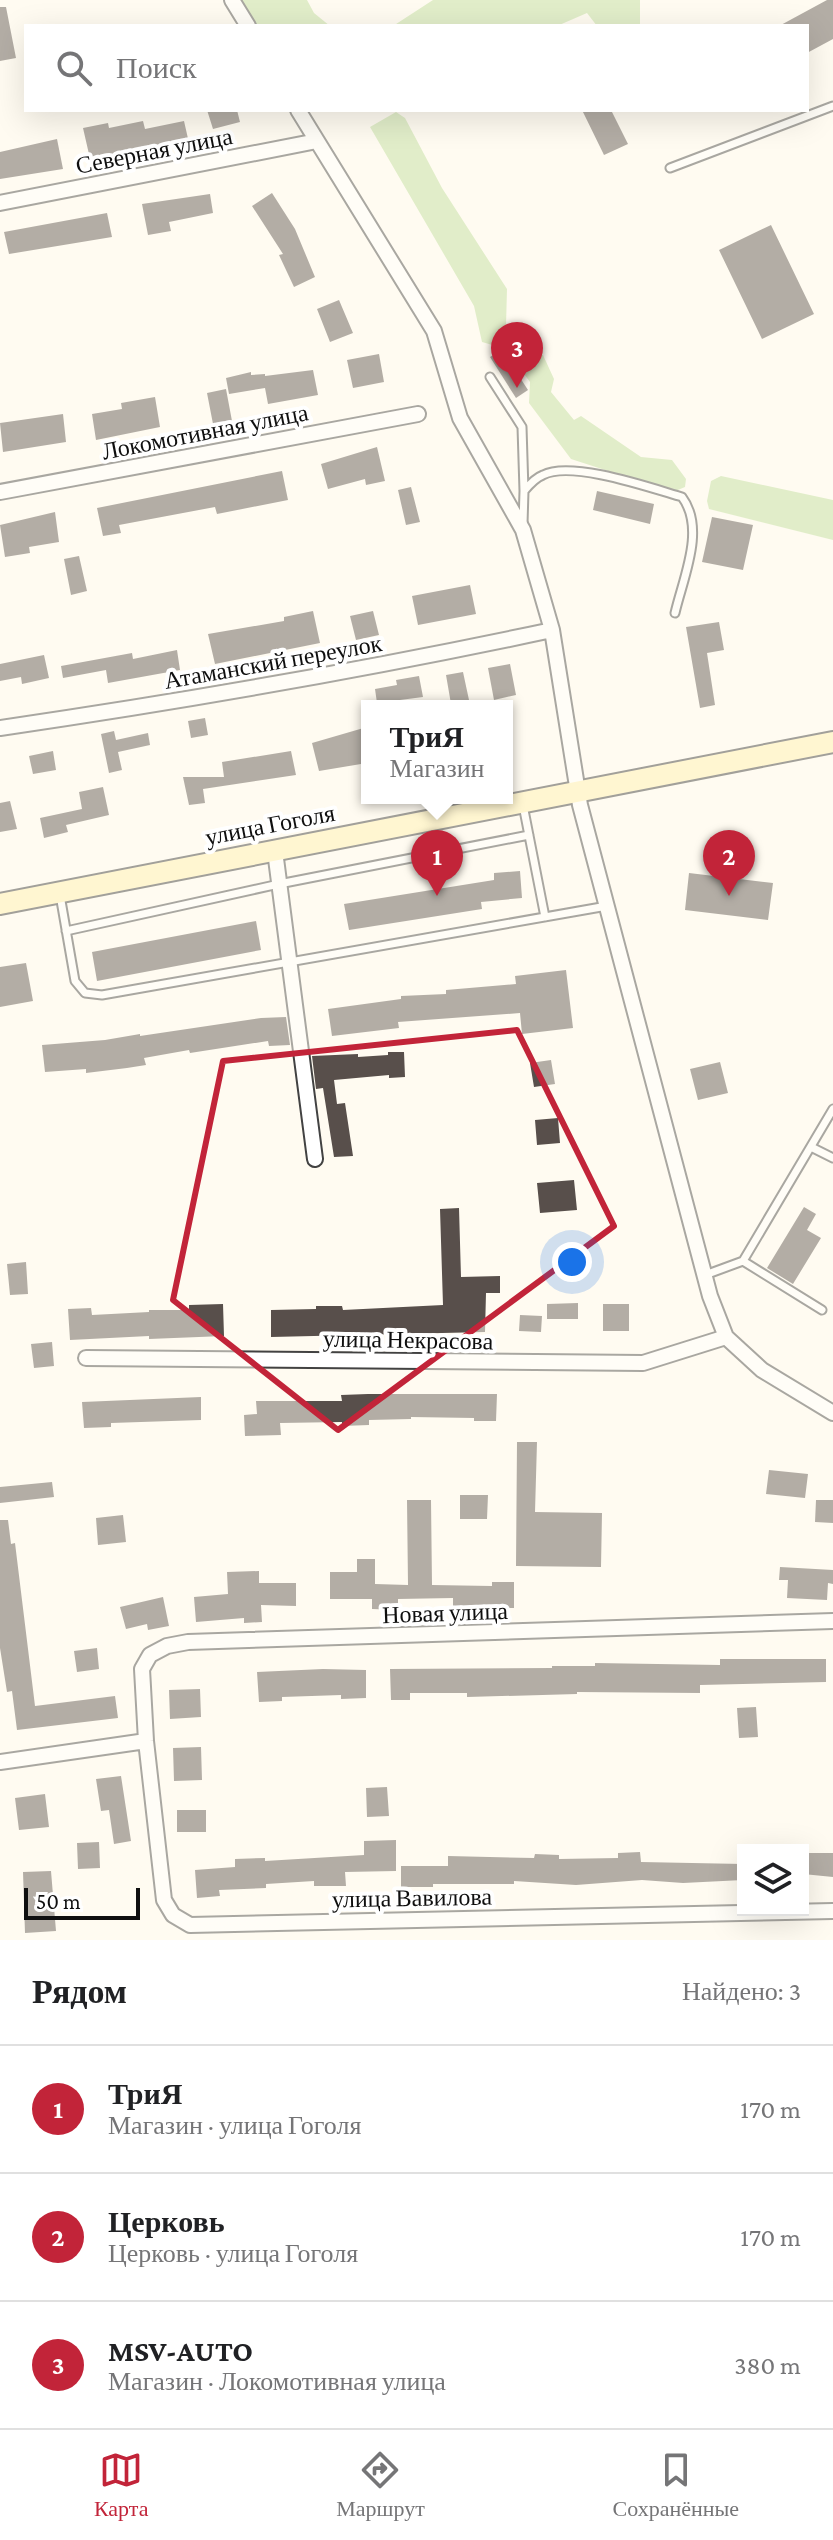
<!DOCTYPE html>
<html lang="ru">
<meta charset="utf-8">
<style>
:root{--surface:#fff;--page:#f6f6f6;--text:#202124;--muted:#757577;--line:#e0e0e0;--accent:#c22439}
body{margin:0;font-family:"Crimson Pro",serif;background:var(--page);color:var(--text)}
.controls{position:absolute;right:24px;bottom:24px;display:grid;overflow:hidden;border-radius:0px;box-shadow:0 8px 32px #0002}
.controls button{width:72px;height:72px;display:grid;place-items:center;padding:0;border:0;border-bottom:2px solid var(--line);background:var(--surface);color:var(--text);font:40px sans-serif}
.scale{position:absolute;left:24px;bottom:20px;width:116px;box-sizing:border-box;padding-left:8px;border:4px solid #0f0f0f;border-top:0;font-size:22px;line-height:28px;white-space:nowrap;color:#0f0f0f;-webkit-text-stroke:6px #fff;paint-order:stroke}
.you{position:absolute;left:572px;top:1262px;width:28px;height:28px;margin:-20px;border:6px solid #fff;border-radius:50%;background:#1a73e8;box-shadow:0 0 0 12px #1a73e833}
.badge{display:grid;place-items:center;width:52px;height:52px;border-radius:50%;background:var(--accent);color:#fff;font-size:26px;font-weight:700}
.pin{position:absolute;translate:-50% -66px;filter:drop-shadow(0 2px 4px #0008)}
.pin::after{content:'';position:absolute;top:42px;width:28px;height:24px;background:inherit;clip-path:polygon(0 0,100% 0,50% 100%)}
.popup{position:absolute;left:361px;top:700px;width:152px;height:104px;box-sizing:border-box;display:grid;place-content:center;border-radius:0px;background:var(--surface);filter:drop-shadow(0 2px 6px #0005);font-size:26px;white-space:nowrap;color:var(--muted)}
.popup b{font-size:30px;color:var(--text)}
.popup::after{content:'';position:absolute;left:50%;top:100%;margin-left:-16px;border:16px solid transparent;border-top-color:var(--surface)}
.list{margin:0;padding:0;list-style:none}
h2{display:flex;justify-content:space-between;align-items:center;height:104px;margin:0;padding:0 32px;font-size:34px}
h2 small{font-size:26px;font-weight:400;color:var(--muted)}
.list li{display:grid;grid-template-columns:52px 1fr auto;gap:24px;align-items:center;box-sizing:border-box;height:128px;padding:0 32px;border-top:2px solid var(--line)}
.list b{display:block;font-size:30px;white-space:nowrap}
.list p{margin:0;font-size:26px;white-space:nowrap;color:var(--muted)}
.list em{font-size:26px;font-style:normal;color:var(--muted)}
.icon{flex:none;width:44px;height:44px;fill:none;stroke:currentColor;stroke-width:2;stroke-linecap:round;stroke-linejoin:round}
.map{position:relative;flex:none;width:833px;height:1940px;overflow:hidden}
.search{position:absolute;background:var(--surface);box-shadow:0 8px 32px #0002;left:24px;right:24px;top:24px;height:88px;display:flex;align-items:center;gap:20px;box-sizing:border-box;padding:0 28px;border-radius:0px;color:var(--muted);font-size:30px}
.sheet{height:488px;background:var(--surface)}
nav{display:flex;justify-content:space-around;align-items:center;box-sizing:border-box;height:112px;border-top:2px solid var(--line);background:var(--surface);font-size:22px;color:var(--muted)}
nav a{display:grid;justify-items:center;gap:4px}
nav .on{color:var(--accent)}
.map>svg:first-child{display:block}
.forest{fill:#bddc99}
.building{fill:#584f4b}
.lines{fill:none;stroke-linecap:round;stroke-linejoin:round}
.lane-casing{stroke:#424242;stroke-width:11}
.street-casing{stroke:#424242;stroke-width:18}
.secondary-casing{stroke:#313131;stroke-width:24}
.lane{stroke:#fff;stroke-width:7}
.street{stroke:#fff;stroke-width:14}
.secondary{stroke:#ffefac;stroke-width:20}
.marked{fill:none;stroke:#c22439;stroke-width:6;stroke-linejoin:round}
.labels{text-anchor:middle;stroke-width:8;stroke-linejoin:round;paint-order:stroke}
.street-label{font-size:24px;fill:#0f0f0f;stroke:#fff}
</style>
<div class="map">
<svg width="833" height="1940" viewBox="0 0 833 1940">
<rect width="100%" height="100%" fill="#fffbf1"/>
<path class="forest" d="M236,0H307L314,13L330,26H251Z
M433,0H640V26H597L587,13L557,26H393Z
M396,112L405,118L442,188L507,289L506,326L519,354L533,352L543,355L554,379L551,392L574,420L581,416L641,457L672,460L686,479L685,487L673,492L571,459L529,403L530,382L506,349L482,342L474,306L370,127Z
M721,476L833,500V540L709,509L707,501L711,481Z"/>
<path class="building" d="M827,0H833V39L807,53V26H779Z
M0,7H6L16,58L0,61Z
M207,110H237L240,122L213,129Z
M582,110H611L628,144L604,155Z
M143,121L145,129L184,121L189,143L91,163L83,128L108,123L109,128Z
M57,139L63,169L0,179V152Z
M272,193L295,229L315,277L294,287L279,255L283,254L252,206Z
M210,194L213,213L169,222L171,231L148,235L142,204Z
M107,213L112,237L9,254L4,232Z
M771,225L814,314L762,339L719,250Z
M339,300L353,333L330,342L317,309Z
M502,350L528,390L516,398L490,357Z
M379,354L384,382L353,388L347,360Z
M313,370L318,395L268,404L265,388L229,394L226,378L251,372V375L265,374V376Z
M226,389L232,421L213,424L207,393Z
M155,397L160,427L96,440L92,414L122,409L121,403Z
M63,414L66,442L3,452L0,423Z
M377,447L385,481L366,485L365,479L328,489L321,464Z
M282,471L288,500L217,514L215,507L119,525L121,533L103,536L97,508Z
M411,487L420,522L406,525L398,490Z
M597,491L654,504L650,524L593,510Z
M55,512L59,542L29,547L30,553L5,557L0,525Z
M712,517L753,525L743,570L702,562Z
M79,556L87,591L71,595L64,559Z
M470,585L476,614L418,625L412,596Z
M313,611L320,643L215,664L208,634L284,621V617Z
M373,611L379,635L356,640L350,616Z
M719,622L724,650L707,653L715,705L700,708L686,627Z
M177,650L180,670L108,683L106,670L63,678L61,666L132,653L133,659Z
M44,655L49,678L22,684L21,677L0,681V664Z
M510,664L516,695L494,700L488,668Z
M463,672L469,700L451,704L446,675Z
M419,676L423,697L377,703L375,689L397,685L396,680Z
M205,718L208,735L191,738L188,721Z
M367,727V763L319,771L312,743Z
M114,731L116,740L148,733L150,745L118,752L122,770L109,773L101,734Z
M53,751L56,770L33,774L29,756Z
M291,751L296,775L203,789L205,803L189,805L183,777H224L222,762Z
M103,787L109,815L66,825L68,832L44,838L40,818L82,809L79,792Z
M10,801L17,829L0,832V803Z
M520,871L522,898L481,902L482,909L349,930L344,904L494,880V873Z
M689,873L773,883L768,920L685,910Z
M256,921L261,950L97,981L92,952Z
M26,963L33,1001L0,1007V967Z
M566,970L573,1028L522,1034L520,1013L398,1022L399,1028L332,1036L328,1009L401,999V996L446,994V990L516,984L515,976Z
M286,1017L290,1045L269,1046L268,1041L190,1053L189,1050L144,1058L146,1065L127,1068L86,1073V1069L45,1072L42,1045L105,1040L140,1034V1036L261,1018Z
M388,1052H404L405,1077L389,1078V1075L334,1080L337,1104L345,1103L353,1156L334,1157L323,1088L316,1089L312,1056L358,1054V1057L388,1055Z
M551,1060L555,1084L534,1087L530,1063Z
M720,1062L728,1093L698,1100L690,1069Z
M558,1118L560,1143L537,1145L535,1120Z
M574,1180L577,1210L540,1213L537,1183Z
M804,1207L816,1214L807,1230L821,1238L793,1284L767,1268Z
M459,1208L461,1277L500,1276V1293H486L485,1332L271,1337V1310L316,1309V1306H342L343,1310L443,1305L440,1209Z
M26,1262L28,1294L10,1295L7,1264Z
M578,1303V1319H547V1304Z
M223,1304L224,1336L149,1339V1336L70,1340L68,1309L91,1308L92,1315L149,1312V1310H189V1305Z
M603,1304H629V1331H603Z
M520,1315L542,1316L541,1332L519,1331Z
M52,1342L54,1366L34,1368L31,1344Z
M368,1394H497L496,1421H474V1418L411,1417V1419L369,1420V1425L342,1426V1422L280,1423L281,1435L245,1436L244,1415L257,1414L256,1401H342L341,1395Z
M201,1397V1420L111,1423V1427L84,1428L82,1402Z
M517,1442H537L535,1512L602,1513L601,1567L516,1566Z
M769,1470L808,1474L805,1498L766,1494Z
M52,1482L54,1497L0,1503V1487Z
M460,1495H488L487,1519H460Z
M407,1500H431L432,1585L492,1586V1582H514V1608L453,1609V1598L398,1599V1610L372,1609V1599H330V1572H357V1559H375V1584L408,1585Z
M816,1500H833V1523L815,1522Z
M123,1515L126,1542L98,1545L96,1518Z
M0,1520H8L11,1544L15,1543L35,1706L115,1696L118,1718L17,1730L12,1691L7,1692L0,1648Z
M780,1567L833,1570V1584L828,1583L827,1600L787,1598L788,1580H779Z
M259,1571V1583H296V1606L261,1605L262,1622L244,1623V1618L196,1622L194,1597L228,1594L227,1572Z
M163,1597L169,1626L148,1630L147,1624L126,1629L120,1607Z
M97,1648L99,1669L77,1672L74,1651Z
M720,1659H826V1682L700,1685V1693L577,1692V1694L467,1697V1693H410V1700H391L390,1669L552,1668V1666H595V1663L720,1665Z
M323,1669L366,1670V1698L341,1699V1695L282,1697V1701L259,1702L257,1672Z
M200,1689L201,1717L170,1719L169,1690Z
M756,1707L758,1737L739,1738L737,1708Z
M201,1747L202,1780L174,1781L173,1748Z
M121,1776L131,1841L114,1844L109,1810L101,1811L96,1779Z
M387,1787L389,1816L367,1817L366,1788Z
M45,1794L49,1827L19,1830L15,1798Z
M177,1810H206V1832H177Z
M396,1840V1871L345,1872L346,1886H314V1881L266,1884V1888L219,1890L220,1896L197,1898L195,1870L235,1867V1859L265,1858V1861L364,1855V1841Z
M99,1842L100,1868L78,1869L77,1843Z
M640,1852L641,1862L743,1864V1880L683,1883L642,1880L576,1885L514,1881V1884H433V1887H401V1866H448V1856L534,1858L535,1854L559,1855V1859L618,1858V1853Z
M803,1853H833V1877L803,1874Z
M51,1871L56,1931L25,1933L23,1872Z"/>
<g class="lines">
<g class="lane-casing">
<path id="lane" d="M670,168L833,106
M490,377L522,427L524,491
M523,524L524,491C529,485 535,478 543,475C571,460 651,488 682,497C706,529 683,578 675,613
M523,805L545,917
M60,895L75,981L85,993L102,995L607,906
M66,931L279,884L529,835
M811,1147L833,1158
M743,1261L822,1310
M705,1275L743,1261L833,1109"/>
</g>
<g class="street-casing">
<path id="street" d="M232,0L248,26
M298,110L434,331L460,418L523,530L552,630L580,805L710,1296L726,1337L762,1370L833,1413
M0,203L317,141
M0,492L418,414
M0,728C185,701 369,669 552,630
M275,851L315,1159
M86,1358L643,1363L726,1337
M833,1621L188,1642L167,1646L150,1655L142,1669L146,1741L164,1900L173,1915L190,1925L833,1911
M0,1762L146,1741"/>
</g>
<g class="secondary-casing">
<path id="secondary" d="M0,904L833,742"/>
</g>
<use href="#lane" class="lane"/>
<use href="#street" class="street"/>
<use href="#secondary" class="secondary"/>
</g>
<path d="M0 0H833V1940H0ZM517,1030L614,1226L338,1430L173,1300L223,1061Z" fill="#fffbf1" fill-opacity=".55" fill-rule="evenodd"/>
<path class="marked" d="M517,1030L614,1226L338,1430L173,1300L223,1061Z"/>
<g class="labels">
<g class="street-label">
<text transform="translate(154 151) rotate(-11)" y="8">Северная улица</text>
<text transform="translate(205 432) rotate(-11)" y="8">Локомотивная улица</text>
<text transform="translate(273 662) rotate(-10)" y="8">Атаманский переулок</text>
<text transform="translate(270 825) rotate(-11)" y="8">улица Гоголя</text>
<text transform="translate(408 1340) rotate(1)" y="8">улица Некрасова</text>
<text transform="translate(445 1613) rotate(-2)" y="8">Новая улица</text>
<text transform="translate(412 1898) rotate(-1)" y="8">улица Вавилова</text>
</g>
</g>
</svg>
<div class="controls">
<button><svg class="icon" aria-label="layers" viewBox="0 0 24 24"><path d="M12 4l9 5-9 5-9-5zM3 14l9 5 9-5"/></svg></button>
</div>
<div class="scale">50 m</div>
<div class="you"></div>
<div class="pin badge" style="left:437px;top:896px">1</div>
<div class="popup"><b>ТриЯ</b>Магазин</div>
<div class="pin badge" style="left:729px;top:896px">2</div>
<div class="pin badge" style="left:517px;top:388px">3</div>
<div class="search"><svg class="icon" aria-label="search" viewBox="0 0 24 24"><circle cx="10" cy="10" r="6"/><path d="M15 15l6 6"/></svg>Поиск</div>
</div>
<section class="sheet">
<h2>Рядом<small>Найдено: 3</small></h2>
<ul class="list">
<li><span class="badge">1</span><div><b>ТриЯ</b><p>Магазин · улица Гоголя</p></div><em>170 m</em></li>
<li><span class="badge">2</span><div><b>Церковь</b><p>Церковь · улица Гоголя</p></div><em>170 m</em></li>
<li><span class="badge">3</span><div><b>MSV-AUTO</b><p>Магазин · Локомотивная улица</p></div><em>380 m</em></li>
</ul>
</section>
<nav>
<a class="on"><svg class="icon" aria-label="map" viewBox="0 0 24 24"><path d="M3 6l6-2 6 2 6-2v14l-6 2-6-2-6 2zM9 4v14M15 6v14"/></svg>Карта</a>
<a><svg class="icon" aria-label="directions" viewBox="0 0 24 24"><path d="M12 3l9 9-9 9-9-9zM9 14v-3h6M13 9l2 2-2 2"/></svg>Маршрут</a>
<a><svg class="icon" aria-label="saved" viewBox="0 0 24 24"><path d="M7 4h10v16l-5-4-5 4z"/></svg>Сохранённые</a>
</nav>
